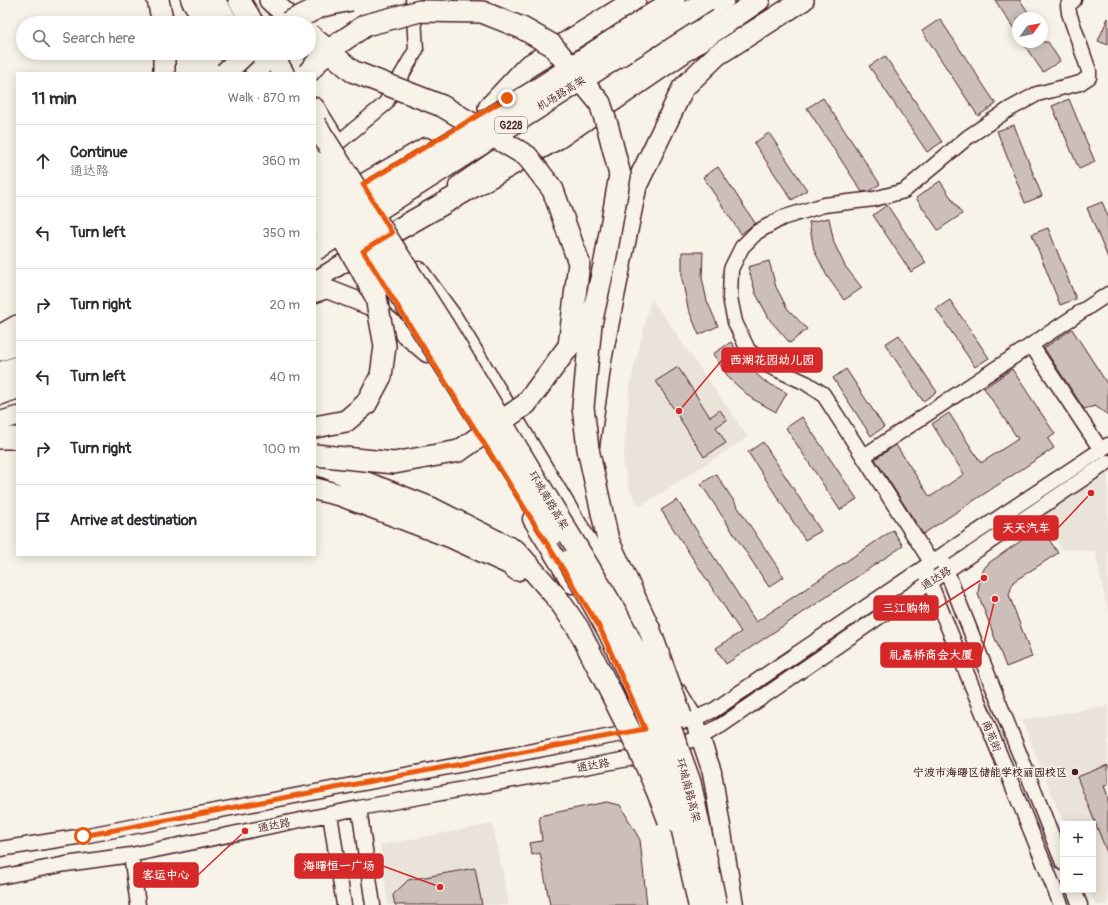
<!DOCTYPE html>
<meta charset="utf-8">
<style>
:root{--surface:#fff;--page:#f7f7f7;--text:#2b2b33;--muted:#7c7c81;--line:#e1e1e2}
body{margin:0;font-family:Pangolin,"LXGW WenKai TC",sans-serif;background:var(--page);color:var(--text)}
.controls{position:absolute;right:12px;bottom:12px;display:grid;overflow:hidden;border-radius:0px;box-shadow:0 2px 10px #0003}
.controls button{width:36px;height:36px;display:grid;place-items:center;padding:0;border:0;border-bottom:1px solid var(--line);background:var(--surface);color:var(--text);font:20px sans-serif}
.compass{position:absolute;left:1012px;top:12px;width:36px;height:36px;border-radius:50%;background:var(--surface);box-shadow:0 2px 10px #0003;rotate:57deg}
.stop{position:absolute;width:12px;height:12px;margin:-9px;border:3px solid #ea580c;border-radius:50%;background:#fff}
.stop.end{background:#ea580c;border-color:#fff;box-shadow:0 1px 4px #0008}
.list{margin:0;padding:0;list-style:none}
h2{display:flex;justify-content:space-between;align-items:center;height:52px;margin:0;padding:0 16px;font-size:17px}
h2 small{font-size:13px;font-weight:400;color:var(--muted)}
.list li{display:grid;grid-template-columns:26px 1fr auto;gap:12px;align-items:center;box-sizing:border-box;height:72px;padding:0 16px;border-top:1px solid var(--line)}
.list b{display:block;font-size:15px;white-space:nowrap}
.list p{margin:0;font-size:13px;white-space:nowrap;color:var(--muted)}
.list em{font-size:13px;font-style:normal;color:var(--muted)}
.icon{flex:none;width:22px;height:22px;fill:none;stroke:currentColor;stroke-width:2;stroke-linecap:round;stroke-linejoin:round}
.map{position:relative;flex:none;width:1108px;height:905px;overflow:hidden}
.search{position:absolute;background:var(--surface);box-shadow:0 2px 10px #0003;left:16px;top:16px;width:300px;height:44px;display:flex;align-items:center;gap:10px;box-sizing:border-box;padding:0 14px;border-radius:22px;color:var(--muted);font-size:15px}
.panel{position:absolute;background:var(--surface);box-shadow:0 2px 10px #0003;left:16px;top:72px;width:300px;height:484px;border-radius:0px}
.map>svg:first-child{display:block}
.built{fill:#eae3da}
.building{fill:#ccbfb9;stroke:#4a1f2b}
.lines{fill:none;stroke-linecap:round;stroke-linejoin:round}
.minor-casing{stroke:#4a1f2b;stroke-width:17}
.major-casing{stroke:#4a1f2b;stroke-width:21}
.highway-casing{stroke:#4a1f2b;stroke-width:24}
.minor{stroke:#f7f3e8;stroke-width:14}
.major{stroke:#f7f3e8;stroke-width:18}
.highway{stroke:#f7f3e8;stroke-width:21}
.highway-bridge-casing{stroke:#4a1f2b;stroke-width:24;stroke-linecap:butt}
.highway-bridge{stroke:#f7f3e8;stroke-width:21}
.route{stroke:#ea580c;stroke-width:5}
.poi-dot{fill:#4a1f2b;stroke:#f7f3e8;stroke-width:1.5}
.labels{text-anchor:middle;stroke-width:3;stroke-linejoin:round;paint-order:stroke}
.shield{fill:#f7f3e8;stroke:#7e5f64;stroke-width:1}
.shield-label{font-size:10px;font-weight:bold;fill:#4a1f2b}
.street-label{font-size:11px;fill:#4a1f2b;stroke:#f7f3e8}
.poi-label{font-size:11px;font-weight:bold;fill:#4a1f2b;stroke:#f7f3e8;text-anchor:end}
.leader{fill:none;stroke:#d62828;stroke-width:1.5}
.callout-dot{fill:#d62828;stroke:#f7f3e8;stroke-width:1.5}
.callout{fill:#d62828;stroke:#d62828;stroke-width:1.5}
.callout-label{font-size:12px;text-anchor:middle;font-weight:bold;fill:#fff}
</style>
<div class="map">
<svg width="1108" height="905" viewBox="0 0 1108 905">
<rect width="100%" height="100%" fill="#f7f3e8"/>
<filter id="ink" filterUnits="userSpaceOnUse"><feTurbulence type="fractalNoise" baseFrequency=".025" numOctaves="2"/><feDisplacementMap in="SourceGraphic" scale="8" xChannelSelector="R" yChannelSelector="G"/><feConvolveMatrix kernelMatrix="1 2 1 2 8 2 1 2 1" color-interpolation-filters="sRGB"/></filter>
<g filter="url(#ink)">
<path class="built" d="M651,298L748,437L639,507L629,487L623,464L630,385Z
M1108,471V613L1095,551L1062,549L1040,516Z
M1108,706V905H1096L1090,890H1093V824H1064L1022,720Z
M493,824L509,905H388L380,845Z"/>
<path class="building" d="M995,0H1020L1032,18H1018V35Z
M1108,18V45L1098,41Z
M940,19L996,104L978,116L922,31Z
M1022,42H1048L1060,61L1043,72Z
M885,56L942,142L927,152L869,66Z
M823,98L880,184L869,191L862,192L807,108Z
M1069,99L1095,162L1079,169L1052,106Z
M1014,125L1042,196L1025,203L997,131Z
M769,133L807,190L792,200L754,143Z
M718,167L755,223L741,234L703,177Z
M940,181L962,214L938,230L916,198Z
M1102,202L1108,216V258L1087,208Z
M887,205L926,263L911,272L873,215Z
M829,218L834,243L845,266L862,288L844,300L827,276L814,250L809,222Z
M1048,228L1076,299L1060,305L1032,234Z
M682,252H703L702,278L707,301L718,326L699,335L688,308L682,279Z
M769,261L776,287L787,308L807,329L790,343L770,320L756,294L748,267Z
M950,300L989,358L975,367L936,309Z
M1072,329L1108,385V415L1095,406L1084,409L1044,348Z
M899,335L937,392L923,401L885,344Z
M731,342L746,364L764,381L787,393L776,412L751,398L729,378L713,354Z
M678,367L710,417L720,410L727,420L716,427L726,443L704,457L656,381Z
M846,369L884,427L871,436L833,378Z
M1012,369L1055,434L1048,439L1054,448L923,534L875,459L896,445L930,497L964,474L932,424L949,413L981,463L1018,439L984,388Z
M802,417L857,499L840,510L786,428Z
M763,442L821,531L805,540L748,452Z
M716,474L784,577L769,587L701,484Z
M677,500L756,622L893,530L903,546L726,664L716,648L741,632L661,510Z
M1041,527L1058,553L1013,582L1009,595L1032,657L1006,667L978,594L980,577L985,567L990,562Z
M1108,765V784L1104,786L1108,797V855L1077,777Z
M606,802L620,805L640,840L647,905H550L540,853L532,855L529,843L542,841L539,816Z
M475,868L482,905H395L393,895L408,880Z"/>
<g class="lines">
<g class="minor-casing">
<path id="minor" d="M338,143L385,104L416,50L413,0
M1032,346L1101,450
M864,456L1108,294
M931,562L823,394L806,383L767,365L748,350L735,322L730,298L731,269L742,247L757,232L782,218L824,205L874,199L904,191L968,137L1008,110L1037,94L1080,83L1089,77V71L1069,13L1068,5L1074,0
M943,562L1063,863
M926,573L1061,905
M685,721L694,719L714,710L941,556L1108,445
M670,748L700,737L722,725L930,582L1108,462
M359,808L373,905
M330,814L344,905
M0,849L83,836L638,731
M131,855L138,905
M0,877L66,864L131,855L359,808L650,755
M1074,890L1080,905"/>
</g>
<g class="major-casing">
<path id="major" d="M315,107L333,136
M458,186L725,0
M343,195L425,147
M419,271L452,316L644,635
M315,281L366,249
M315,293L327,289L373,307L427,353
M0,421L17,416
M532,519L572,584
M678,693L694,719L712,772L734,905"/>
</g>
<g class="highway-casing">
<path id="highway" d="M158,0L163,23
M192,0L207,23
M214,0L228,23
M239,0L253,23
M270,0L296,23
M164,53V73
M247,53L259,73
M271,53L283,73
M489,108L527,67L635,0
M392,233L558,138L759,0
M0,336L17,326
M0,350L17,344
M0,373L17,367
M0,394L17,388
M315,427L346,421L366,404L381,376
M0,438H17
M315,463L431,508L516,551L558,599L578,628
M315,489L340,495L451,537L510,564L517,570
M649,628L608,540L588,449L601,358L636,186L683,88L717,55L803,0"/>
</g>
<use href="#minor" class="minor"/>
<use href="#major" class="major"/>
<use href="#highway" class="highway"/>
<g class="highway-bridge-casing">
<path id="highway-bridge" d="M287,23L322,6L351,0
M309,34L352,71L442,106L527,156L553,190L579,263L569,346L526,404L459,451L394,463L315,455
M225,73L246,53
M308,73L326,52L366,25L420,11L482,12L522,28L552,45L600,103L608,128L620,175L605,261L591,324L583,407L588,449
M315,124L444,327L617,614L661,702L690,782L716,905
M315,162L553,534
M315,193L360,267L376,297L385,346L381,376
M315,226L538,89L674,0
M315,250L707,0
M569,561L608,630L644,707L671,779L699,905
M578,628C610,692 644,754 669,821
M649,628L681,716"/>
</g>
<use href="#highway-bridge" class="highway-bridge"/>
</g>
</g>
<g class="lines" filter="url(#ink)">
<path class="route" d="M83,836L645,729L600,628L363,251L392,233L363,184L507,98"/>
</g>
<circle class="poi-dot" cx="1075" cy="772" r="4"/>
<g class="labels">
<rect class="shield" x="495" y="117" width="32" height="16" rx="3"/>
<g class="shield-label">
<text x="511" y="129">G228</text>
</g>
<g class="street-label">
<text transform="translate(561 93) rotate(-32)" y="4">机场路高架</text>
<text transform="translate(549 500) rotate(59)" y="4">环城南路高架</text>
<text transform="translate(936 578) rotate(-33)" y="4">通达路</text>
<text transform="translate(992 736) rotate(68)" y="4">南苑街</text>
<text transform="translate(593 765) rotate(-11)" y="4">通达路</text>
<text transform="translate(689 790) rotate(75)" y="4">环城南路高架</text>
<text transform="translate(274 825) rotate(-12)" y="4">通达路</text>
</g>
<g class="poi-label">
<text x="1067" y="776">宁波市海曙区储能学校丽园校区</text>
</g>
</g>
<path class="leader" d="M679 411L722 360M1091 493L1058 528M984 578L938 608M995 599L981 655M440 887L383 866M245 831L198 875"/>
<g class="callout-dot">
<circle cx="679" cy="411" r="4"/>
<circle cx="1091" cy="493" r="4"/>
<circle cx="984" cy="578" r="4"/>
<circle cx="995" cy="599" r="4"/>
<circle cx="440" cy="887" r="4"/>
<circle cx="245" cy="831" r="4"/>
</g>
<g class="callout">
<rect x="722" y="348" width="100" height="24" rx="4"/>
<rect x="994" y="516" width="64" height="24" rx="4"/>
<rect x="874" y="596" width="64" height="24" rx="4"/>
<rect x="881" y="643" width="100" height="24" rx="4"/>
<rect x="295" y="854" width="88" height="24" rx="4"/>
<rect x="134" y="863" width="64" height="24" rx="4"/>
</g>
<g class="callout-label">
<text x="772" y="364">西湖花园幼儿园</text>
<text x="1026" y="532">天天汽车</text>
<text x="906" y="612">三江购物</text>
<text x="931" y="659">礼嘉桥商会大厦</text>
<text x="339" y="870">海曙恒一广场</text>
<text x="166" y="879">客运中心</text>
</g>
</svg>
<div class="controls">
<button>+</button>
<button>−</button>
</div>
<svg class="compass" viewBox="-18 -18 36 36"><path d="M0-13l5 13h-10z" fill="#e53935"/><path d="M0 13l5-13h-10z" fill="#7c7c81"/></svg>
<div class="stop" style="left:83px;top:836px"></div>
<div class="stop end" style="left:507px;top:98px"></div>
<div class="search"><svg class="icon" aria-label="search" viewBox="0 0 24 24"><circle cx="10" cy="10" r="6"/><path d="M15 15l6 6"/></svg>Search here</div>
<section class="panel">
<h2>11 min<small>Walk · 870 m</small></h2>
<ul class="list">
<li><svg class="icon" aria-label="ahead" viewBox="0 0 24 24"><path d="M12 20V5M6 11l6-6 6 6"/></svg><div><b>Continue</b><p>通达路</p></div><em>360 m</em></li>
<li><svg class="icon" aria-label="left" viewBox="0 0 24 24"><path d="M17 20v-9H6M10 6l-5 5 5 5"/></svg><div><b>Turn left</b></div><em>350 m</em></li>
<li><svg class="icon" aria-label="right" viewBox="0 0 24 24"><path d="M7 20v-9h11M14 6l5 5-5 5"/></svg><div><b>Turn right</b></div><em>20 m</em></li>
<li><svg class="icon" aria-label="left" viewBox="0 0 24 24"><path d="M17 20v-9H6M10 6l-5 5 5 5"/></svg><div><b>Turn left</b></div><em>40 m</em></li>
<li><svg class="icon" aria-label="right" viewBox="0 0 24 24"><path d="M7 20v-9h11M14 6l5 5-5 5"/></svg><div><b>Turn right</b></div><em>100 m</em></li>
<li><svg class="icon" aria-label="arrive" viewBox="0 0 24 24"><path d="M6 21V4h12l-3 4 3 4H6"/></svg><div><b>Arrive at destination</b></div></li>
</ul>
</section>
</div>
